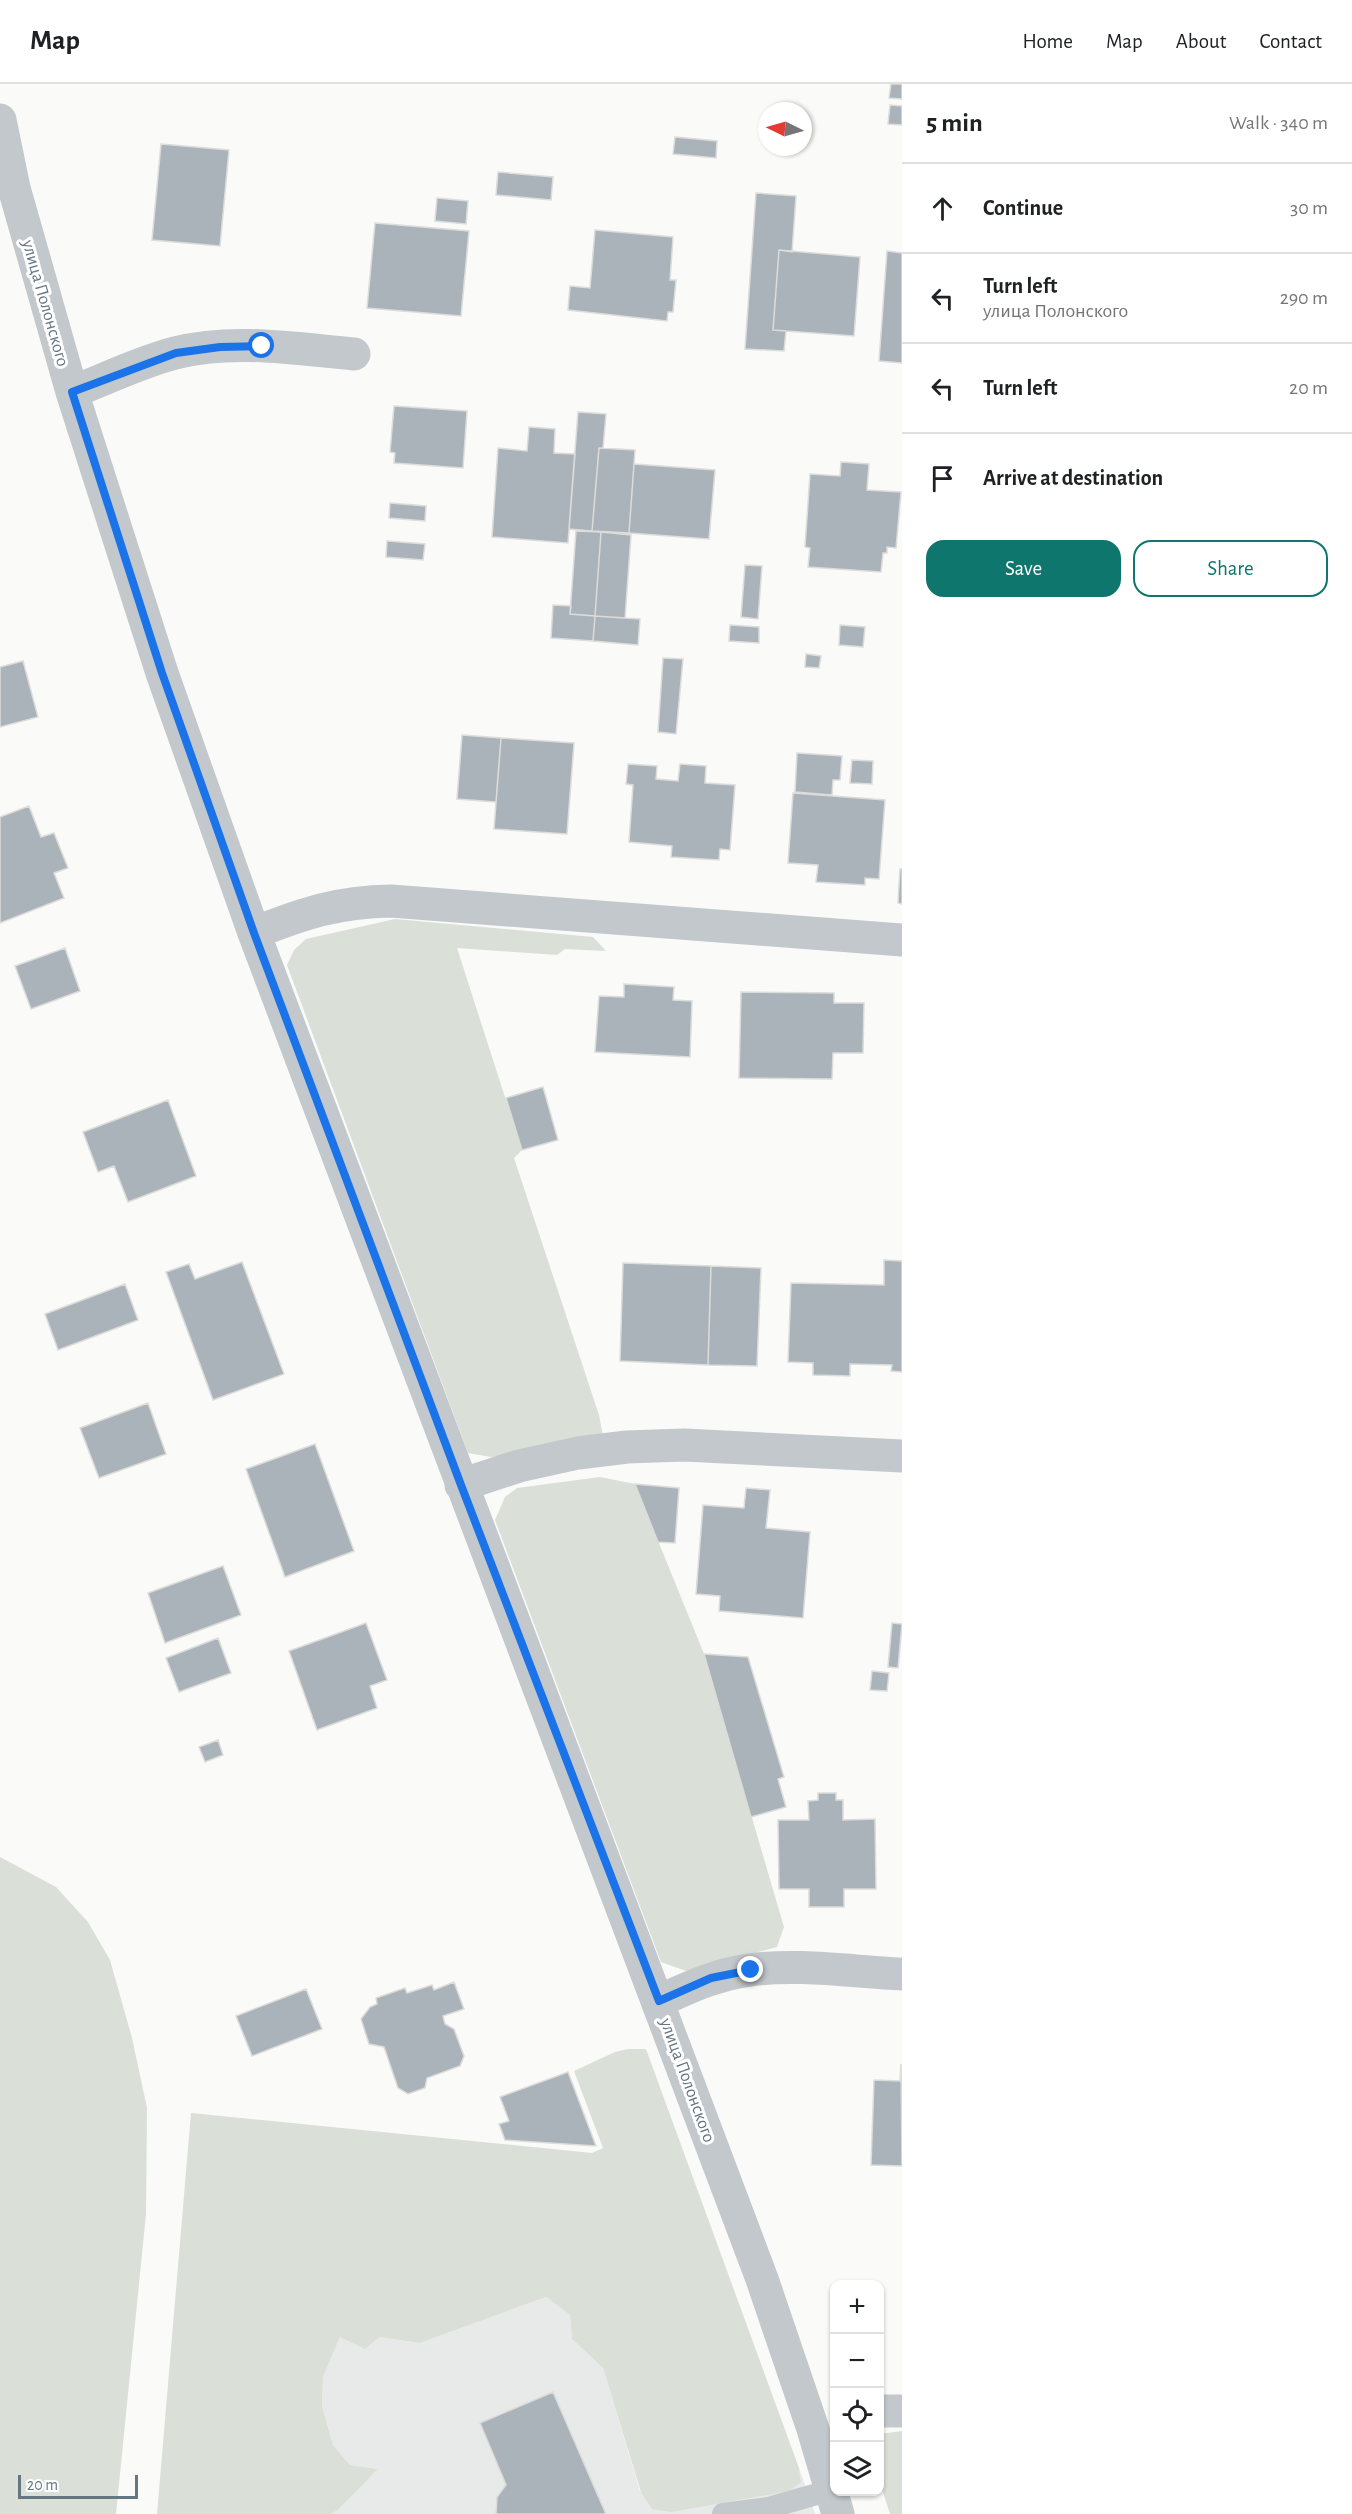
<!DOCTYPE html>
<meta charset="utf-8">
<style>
:root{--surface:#fff;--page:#f2f2f2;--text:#202124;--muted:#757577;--line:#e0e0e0;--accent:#0f766e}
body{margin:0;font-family:"Alegreya Sans",sans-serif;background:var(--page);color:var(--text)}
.controls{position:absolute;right:18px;bottom:18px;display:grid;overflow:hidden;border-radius:12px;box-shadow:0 2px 4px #0004}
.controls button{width:54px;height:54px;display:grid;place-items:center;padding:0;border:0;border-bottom:2px solid var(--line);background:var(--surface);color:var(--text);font:30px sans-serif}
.compass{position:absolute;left:758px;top:18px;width:54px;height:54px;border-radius:50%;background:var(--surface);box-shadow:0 2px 4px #0004;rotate:275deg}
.scale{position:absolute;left:18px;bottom:15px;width:120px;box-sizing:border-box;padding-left:6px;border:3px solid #657683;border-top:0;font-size:16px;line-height:21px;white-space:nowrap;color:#657683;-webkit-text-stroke:4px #fff;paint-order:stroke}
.stop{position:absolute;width:18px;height:18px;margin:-14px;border:4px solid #1a73e8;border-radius:50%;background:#fff}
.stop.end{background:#1a73e8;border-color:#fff;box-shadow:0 2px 6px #0008}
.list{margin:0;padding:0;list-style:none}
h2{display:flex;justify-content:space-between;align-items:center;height:78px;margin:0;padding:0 24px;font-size:26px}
h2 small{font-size:20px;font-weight:400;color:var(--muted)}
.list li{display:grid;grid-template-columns:39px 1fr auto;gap:18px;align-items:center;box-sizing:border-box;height:90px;padding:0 24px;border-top:2px solid var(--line)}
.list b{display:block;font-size:22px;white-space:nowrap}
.list p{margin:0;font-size:20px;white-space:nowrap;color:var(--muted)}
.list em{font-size:20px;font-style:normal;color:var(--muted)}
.actions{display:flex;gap:12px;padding:18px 24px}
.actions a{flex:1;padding:14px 0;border:2px solid var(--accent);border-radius:18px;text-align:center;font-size:21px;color:var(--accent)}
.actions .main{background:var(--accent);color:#fff}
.icon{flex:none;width:33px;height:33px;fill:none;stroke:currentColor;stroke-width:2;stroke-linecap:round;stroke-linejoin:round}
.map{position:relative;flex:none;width:902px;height:2430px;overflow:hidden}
header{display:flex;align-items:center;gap:36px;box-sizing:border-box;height:84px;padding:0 30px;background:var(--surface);border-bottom:2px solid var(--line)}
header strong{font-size:28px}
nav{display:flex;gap:33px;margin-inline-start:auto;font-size:21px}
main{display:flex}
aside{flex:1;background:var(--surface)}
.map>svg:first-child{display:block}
.built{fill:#e8e9e9}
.green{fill:#dadfd7}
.building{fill:#aab3b9;stroke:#dcdcda;stroke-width:1.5}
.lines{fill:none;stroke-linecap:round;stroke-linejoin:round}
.service{stroke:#c3c8cc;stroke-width:22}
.minor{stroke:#c3c8cc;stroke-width:33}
.route{stroke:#1a73e8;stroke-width:8}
.labels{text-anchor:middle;stroke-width:6;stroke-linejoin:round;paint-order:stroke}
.street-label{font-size:18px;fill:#657683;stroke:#fff}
</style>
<header>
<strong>Map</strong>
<nav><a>Home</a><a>Map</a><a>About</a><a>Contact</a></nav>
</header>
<main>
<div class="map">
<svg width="902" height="2430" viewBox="0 0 902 2430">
<rect width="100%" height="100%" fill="#fafaf8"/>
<path class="built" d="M546,2213L570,2231L572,2255L603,2284L640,2407L801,2398L799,2384L815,2430H331L338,2426L378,2385L350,2381L333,2361L322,2322L323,2293L340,2253H379L420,2259Z"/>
<path class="green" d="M395,835L593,853L606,867L565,865L557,871L457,864L522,1066L514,1074L599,1331L603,1352L497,1374L468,1369L287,881L294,866L306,855Z
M600,1393L635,1400L704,1570L784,1843L777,1863L686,1887L661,1878L495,1436L505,1413L517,1404Z
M0,1773L56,1803L88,1838L110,1876L132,1954L147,2024L146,2130L116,2430H0Z
M628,1965H646L799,2384L801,2398L789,2407L671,2428L652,2425L641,2408L603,2284L572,2255L570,2231L546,2213L420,2259L379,2253L365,2265L340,2253L323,2293L322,2322L333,2361L350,2381L378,2385L338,2426L331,2430H157L191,2029L592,2069L603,2064L574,1987L615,1968Z
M902,2347V2430H890L880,2399V2350Z"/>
<path class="building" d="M891,0H902V15L889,14Z
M890,21L902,22V41L888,40Z
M675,53L717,57L716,74L673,70Z
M161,60L229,66L220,162L152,156Z
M498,88L553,93L551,116L496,111Z
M756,109L796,112L792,168L779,166L773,246L786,247L784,267L745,265Z
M437,114L468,117L466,140L435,137Z
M375,139L469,147L461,232L367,224Z
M595,146L673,153L670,196H676L673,228H668L667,237L568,226L570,202L590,204Z
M779,166L860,173L854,252L773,246Z
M887,167L902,169V279L879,277Z
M394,322L467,327L463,384L394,379L395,369L390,368Z
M578,328L606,330L603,364H599L592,447L569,445Z
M529,343L555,345L554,369L575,370L568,459L492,453L498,364L527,367Z
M599,364L635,366L629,449L592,447Z
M841,378L869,380L867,406L901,408L896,464L887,463V469H883L881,488L808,483L810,464L805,463L810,390L840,392Z
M634,380L715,386L709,455L629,449Z
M390,419L426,422L425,437L389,434Z
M576,447L601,448L595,532L570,530Z
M601,448L631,451L625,534L595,532Z
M387,457L425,460L423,476L386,473Z
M745,481L762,482L758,535L741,533Z
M553,521L571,522L570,530L595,532L593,557L551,554Z
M595,532L640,535L638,561L593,557Z
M730,541L759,543V559L729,557Z
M840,541L865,543L863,563L839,561Z
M806,570L821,572L819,584L805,583Z
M663,574L683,575L676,650L658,648Z
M23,577L38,633L0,643V583Z
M462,651L501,654L496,718L457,715Z
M501,654L574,659L567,750L494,745Z
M797,669L842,672L840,696H833L832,711L795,708Z
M852,676L873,677L872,700L850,699Z
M628,680L657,682L656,695L678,697L680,680L706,682L705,699L735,701L730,766L720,765L719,776L671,773L672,762L629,758L633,701L626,700Z
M793,709L885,716L879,795L865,794V801L816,798L818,781L788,779Z
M29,722L41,753L54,749L68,784L54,789L64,814L0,839V733Z
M900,785H902V820L898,819Z
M65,864L80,907L31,925L15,882Z
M624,900L674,903L673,916L692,917L690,973L595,968L599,912L624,913Z
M741,908L834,909V919H864L863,969H833L832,995L739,994Z
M543,1003L558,1056L522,1066L506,1014Z
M168,1016L196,1092L128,1118L114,1082L98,1088L83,1048Z
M884,1176L902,1177V1288L891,1287L892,1281L850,1280V1292L813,1291V1279L788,1278L791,1199L884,1201Z
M242,1178L284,1290L213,1316L166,1188L189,1180L195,1195Z
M623,1179L711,1182L708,1281L620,1277Z
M711,1182L761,1184L757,1282L708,1281Z
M125,1200L138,1236L58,1266L45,1230Z
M148,1319L166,1370L99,1394L80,1344Z
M315,1360L354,1467L285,1493L246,1385Z
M635,1400L679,1404L675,1459L658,1458Z
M746,1404L770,1406L766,1444L810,1448L803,1534L719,1527L720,1512L696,1510L703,1421L744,1424Z
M223,1482L241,1531L165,1559L148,1509Z
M366,1539L387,1596L370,1602L377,1624L317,1646L289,1567Z
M892,1539L902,1540L898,1584L888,1583Z
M218,1554L231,1589L179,1608L166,1574Z
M704,1570L748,1573L784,1693L778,1695L786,1723L751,1733Z
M872,1587L889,1589L887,1607L870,1606Z
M218,1656L223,1671L205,1678L199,1663Z
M818,1709H836V1716H843V1736L875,1735L876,1805H844V1823H809V1805H779L778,1736H809L808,1717L818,1716Z
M454,1898L464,1925L443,1932L445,1940L454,1945L464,1972L460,1982L427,1994L425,2004L408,2010L398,2004L384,1963L369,1960L361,1935L370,1923L377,1920L376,1914L405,1904L407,1909L432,1901L434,1906Z
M306,1905L322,1945L252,1972L236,1932Z
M901,1980L902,2082L871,2081L874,1996L900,1997Z
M568,1988L596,2062L505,2056L499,2040L509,2037L500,2013Z
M553,2308L606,2430H496L497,2413L506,2401L480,2339Z"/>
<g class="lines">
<path class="service" d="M723,2430L768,2424L831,2406"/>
<path class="minor" d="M0,36L14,104L72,308L162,589L254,849L762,2195L813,2345L838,2430
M72,308C106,295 140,278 175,269C233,254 296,265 354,270
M254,849C304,829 337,818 391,817L902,856
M461,1401L519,1382L578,1369L627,1363L684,1361L902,1372
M659,1917C688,1904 717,1890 750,1886C796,1879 855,1888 902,1890
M880,2327H902"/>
</g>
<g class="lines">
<path class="route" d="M262,262L220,263L176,269L72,308L162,589L254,849L461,1401L659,1917L711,1894L751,1886"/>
</g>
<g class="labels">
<g class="street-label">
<text transform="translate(46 219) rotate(74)" y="6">улица Полонского</text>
<text transform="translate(688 1996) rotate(70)" y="6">улица Полонского</text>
</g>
</g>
</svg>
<div class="controls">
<button>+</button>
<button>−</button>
<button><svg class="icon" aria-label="locate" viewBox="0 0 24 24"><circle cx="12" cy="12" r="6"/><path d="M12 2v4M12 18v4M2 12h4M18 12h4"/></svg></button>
<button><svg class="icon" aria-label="layers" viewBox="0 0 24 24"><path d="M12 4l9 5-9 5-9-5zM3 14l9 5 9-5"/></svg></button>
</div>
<svg class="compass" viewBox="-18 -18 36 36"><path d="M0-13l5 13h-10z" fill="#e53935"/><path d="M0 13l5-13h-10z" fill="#757577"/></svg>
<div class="scale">20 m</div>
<div class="stop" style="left:262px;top:262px"></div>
<div class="stop end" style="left:751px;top:1886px"></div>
</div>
<aside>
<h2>5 min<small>Walk · 340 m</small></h2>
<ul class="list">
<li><svg class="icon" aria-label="ahead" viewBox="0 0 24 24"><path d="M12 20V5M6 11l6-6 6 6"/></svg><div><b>Continue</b></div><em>30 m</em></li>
<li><svg class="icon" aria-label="left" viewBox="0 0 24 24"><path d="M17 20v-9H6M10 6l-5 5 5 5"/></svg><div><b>Turn left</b><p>улица Полонского</p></div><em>290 m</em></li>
<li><svg class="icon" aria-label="left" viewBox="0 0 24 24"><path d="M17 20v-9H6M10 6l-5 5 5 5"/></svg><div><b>Turn left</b></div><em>20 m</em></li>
<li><svg class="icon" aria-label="arrive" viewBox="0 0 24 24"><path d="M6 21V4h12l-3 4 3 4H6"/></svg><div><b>Arrive at destination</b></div></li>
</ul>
<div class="actions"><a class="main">Save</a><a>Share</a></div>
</aside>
</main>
